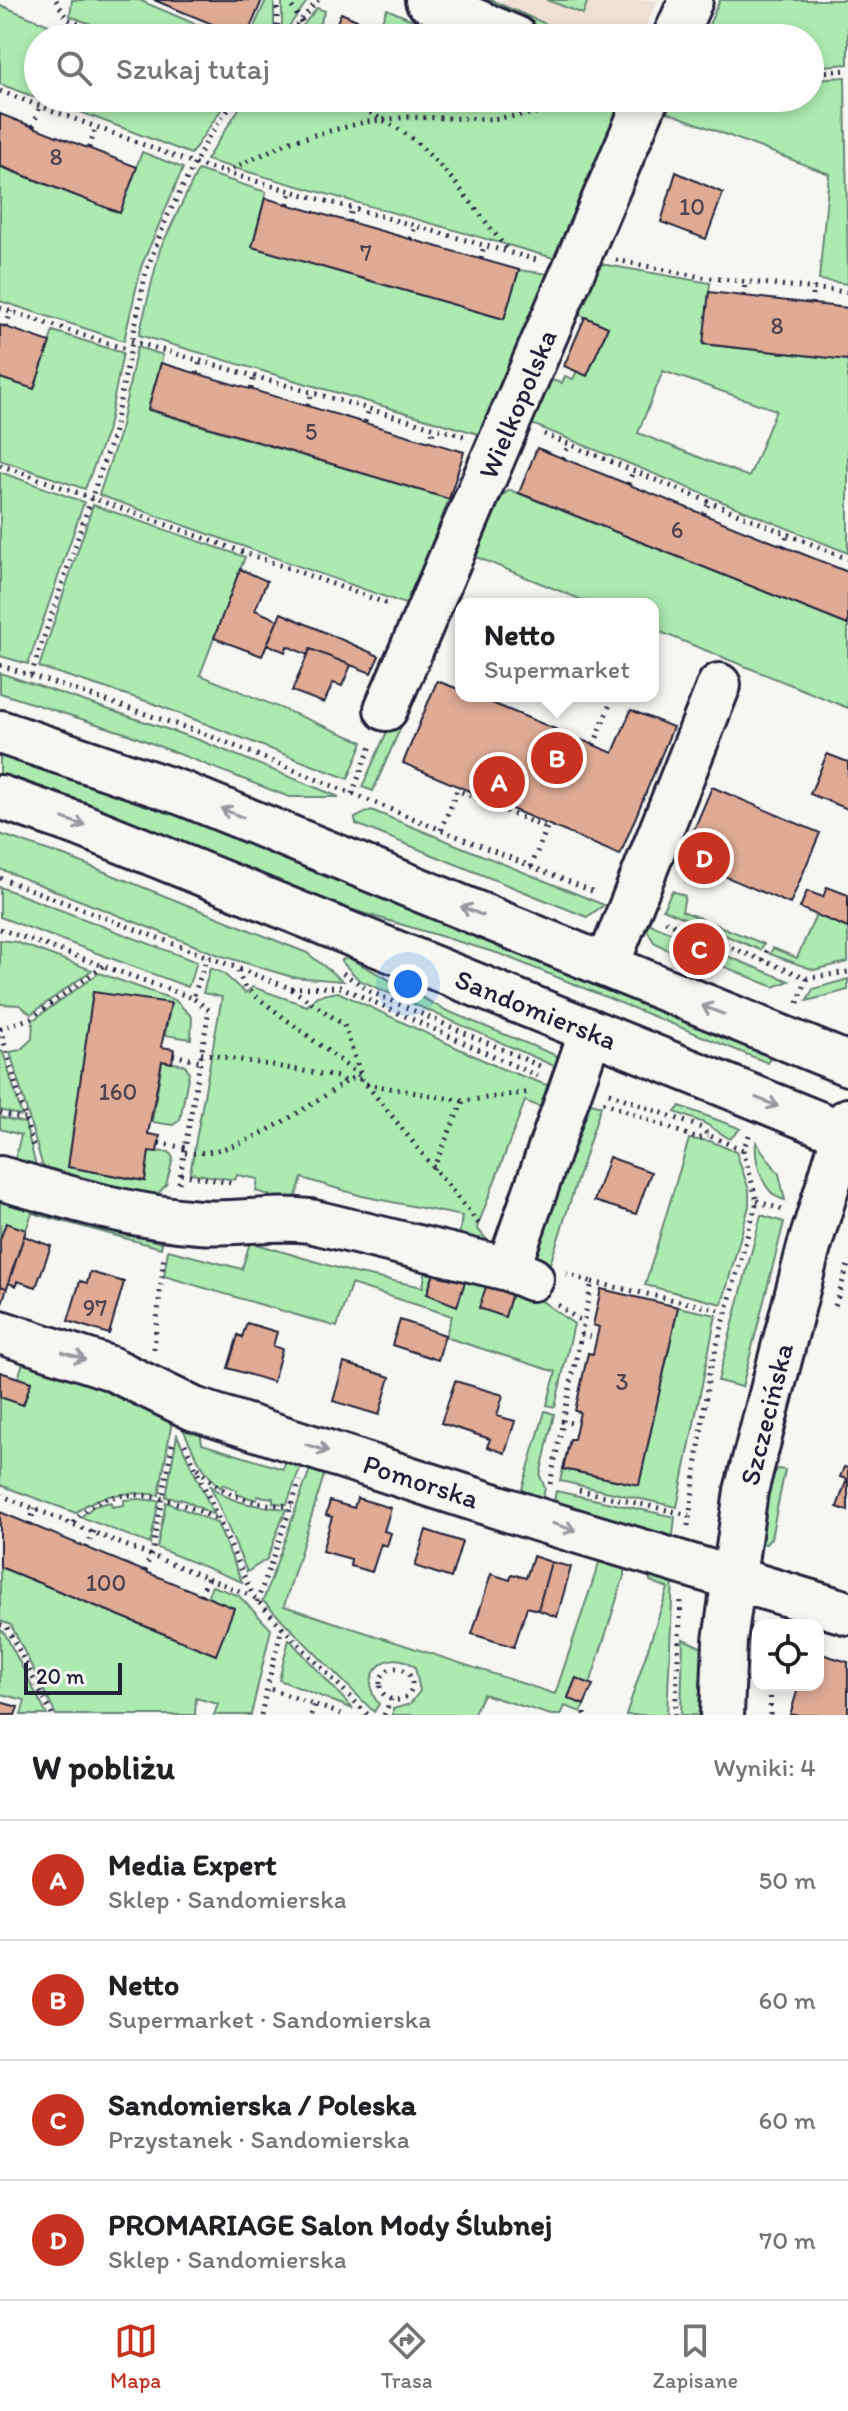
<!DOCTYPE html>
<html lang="pl">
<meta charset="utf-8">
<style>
:root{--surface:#fff;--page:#f6f6f6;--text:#202124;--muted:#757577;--line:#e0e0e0;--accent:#c8321e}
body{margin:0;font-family:Itim,sans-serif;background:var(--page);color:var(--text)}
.controls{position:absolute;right:24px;bottom:24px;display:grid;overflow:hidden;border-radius:16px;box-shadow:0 4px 12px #0003}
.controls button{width:72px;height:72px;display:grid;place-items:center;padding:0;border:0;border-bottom:2px solid var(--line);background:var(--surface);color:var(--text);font:40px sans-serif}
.scale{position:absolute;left:24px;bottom:20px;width:98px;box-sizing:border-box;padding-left:8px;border:4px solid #22223b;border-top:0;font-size:22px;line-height:28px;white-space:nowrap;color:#22223b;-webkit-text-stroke:6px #f6f6f2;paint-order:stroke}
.you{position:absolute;left:408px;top:984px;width:28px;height:28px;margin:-20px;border:6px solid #fff;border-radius:50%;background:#1a73e8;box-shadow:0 0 0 12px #1a73e833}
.badge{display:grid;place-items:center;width:52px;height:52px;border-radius:50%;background:var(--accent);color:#fff;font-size:26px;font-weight:700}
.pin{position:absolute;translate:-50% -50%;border:4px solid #fff;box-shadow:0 2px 8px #0006}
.popup{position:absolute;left:455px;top:598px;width:204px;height:104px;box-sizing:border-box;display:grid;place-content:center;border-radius:16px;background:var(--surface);filter:drop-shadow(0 2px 6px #0005);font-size:26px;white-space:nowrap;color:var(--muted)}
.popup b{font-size:30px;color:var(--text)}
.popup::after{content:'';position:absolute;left:50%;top:100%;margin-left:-16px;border:16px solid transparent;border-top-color:var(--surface)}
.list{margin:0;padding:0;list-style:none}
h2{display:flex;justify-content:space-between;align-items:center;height:104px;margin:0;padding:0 32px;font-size:34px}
h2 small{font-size:26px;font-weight:400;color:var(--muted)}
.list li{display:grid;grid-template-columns:52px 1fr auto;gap:24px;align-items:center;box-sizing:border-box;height:120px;padding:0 32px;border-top:2px solid var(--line)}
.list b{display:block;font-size:30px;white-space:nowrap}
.list p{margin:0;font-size:26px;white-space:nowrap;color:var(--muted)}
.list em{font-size:26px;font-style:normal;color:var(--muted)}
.icon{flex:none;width:44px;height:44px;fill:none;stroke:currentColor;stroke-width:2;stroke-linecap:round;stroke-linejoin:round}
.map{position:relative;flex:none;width:848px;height:1715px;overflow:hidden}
.search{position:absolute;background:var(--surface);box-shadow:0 4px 12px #0003;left:24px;right:24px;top:24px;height:88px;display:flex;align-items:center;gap:20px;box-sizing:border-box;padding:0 28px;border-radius:44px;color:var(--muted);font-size:30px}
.sheet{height:584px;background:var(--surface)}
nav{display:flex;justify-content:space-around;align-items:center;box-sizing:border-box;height:112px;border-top:2px solid var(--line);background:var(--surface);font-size:22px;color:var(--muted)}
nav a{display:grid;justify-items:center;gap:4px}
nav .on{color:var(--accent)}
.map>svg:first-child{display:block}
.built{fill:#efe0d6}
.green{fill:#aceab0;stroke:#678676;stroke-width:2;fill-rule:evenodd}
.building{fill:#dfab94;stroke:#22223b;stroke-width:2}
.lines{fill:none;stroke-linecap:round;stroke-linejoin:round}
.minor-casing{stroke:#22223b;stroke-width:48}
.path{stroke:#22223b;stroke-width:5;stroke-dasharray:2 6;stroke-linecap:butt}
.minor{stroke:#f6f6f2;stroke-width:42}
.oneway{stroke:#9797a0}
.labels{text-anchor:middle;stroke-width:6;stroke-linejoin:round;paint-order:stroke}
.number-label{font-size:24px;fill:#514451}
.street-label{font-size:28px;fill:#22223b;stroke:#f6f6f2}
</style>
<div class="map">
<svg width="848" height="1715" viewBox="0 0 848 1715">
<rect width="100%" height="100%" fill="#f6f6f2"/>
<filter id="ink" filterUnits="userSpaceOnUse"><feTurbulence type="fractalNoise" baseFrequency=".0125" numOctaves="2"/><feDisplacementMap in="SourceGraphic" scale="16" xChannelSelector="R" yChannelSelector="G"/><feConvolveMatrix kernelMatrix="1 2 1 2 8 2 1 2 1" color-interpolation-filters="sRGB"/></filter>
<g filter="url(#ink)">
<path class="built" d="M491,0H658L641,38H578Z"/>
<path class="green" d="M72,0H139L228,38H127L70,16Z
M266,0H274V38H249Z
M282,0H308L282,36Z
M471,0H491L578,38H560Z
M547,0H588L583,14Z
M720,0H848V64L810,67V38H703Z
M0,5L58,29L62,23L96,36L38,38V98H69L61,107L0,84Z
M317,8L325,11L313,38H293Z
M387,9L453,38H374Z
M845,77L848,284L819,280L829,174L667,112L673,98H810V79Z
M77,98H229L191,154L70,108Z
M246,98H599L620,116L557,259L206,160Z
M142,152L183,168L141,267L124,341L0,301V167L119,212Z
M198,170L266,192L253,247L504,319L519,270L549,274L482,435L139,335L160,249Z
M601,264L710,283L704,344L848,360V553L532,424L551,380L562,383L565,376L573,379L577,371L587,375L608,327L578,314ZM663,371L776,410L749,477L638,433Z
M53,331L123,353L107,432L85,489L0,460V378L34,388Z
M137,347L163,355L148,410L449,499L408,605L99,495L119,435Z
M0,472L84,502L28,664L0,656Z
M510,490L848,625V708L653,629V604H592L476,557L500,497Z
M93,505L245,557L200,675L363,742L348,779L152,703L39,667Z
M0,673L199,740L339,797H289L128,734L0,693Z
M393,718L403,722L373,791L362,787Z
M0,752L165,807L771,1054L768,1063L500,954L323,901L0,777Z
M371,810L604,905L587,917L356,824L355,818Z
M0,834L70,858L307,953L343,981L292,977L219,955L0,869Z
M0,887L197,962L188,987L0,917Z
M672,891L685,896L682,911L764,944L760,950L663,909Z
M816,915L848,928V962L814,970L770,954L773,948L797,958Z
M641,920L684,938L677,955L654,942Z
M0,940L16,942L92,970L31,1014L20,1005L0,1004Z
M717,952L789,981L774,987L715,963Z
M347,957L445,1010L562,1058L561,1069L359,980L341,961Z
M210,968L223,973L245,993L253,987L307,1006L317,996L338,992L500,1068L555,1088L543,1108L525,1101L477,1228L487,1240L459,1237L462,1216L362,1196L302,1178L295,1199H269V1195L256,1191L258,1179L237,1175L235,1180L190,1173L222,997L203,993Z
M99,973L175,1000L192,1017L191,1039L165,1035L171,1004L68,1167L144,1181L149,1151L169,1152L173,1158L166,1185L154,1198L44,1171L10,1052L20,1050L32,1039L33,1020Z
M848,979V990L807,1001L813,989Z
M0,1051L3,1052L22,1116L0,1110Z
M162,1061L185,1065L189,1072L180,1120L173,1125L152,1122Z
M585,1101L601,1106L550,1264L535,1253Z
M680,1106L736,1127L740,1129L730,1139L704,1123L675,1112Z
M0,1117L25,1123L37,1170L14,1163L21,1135L0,1129Z
M689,1139L710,1141L736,1152L749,1190V1206L722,1304L645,1285Z
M756,1142L779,1174L785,1200C764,1196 754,1163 756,1142Z
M0,1198L162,1243L161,1248L32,1213L26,1230L6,1223L0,1240Z
M761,1215L784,1222L742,1387L718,1381Z
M250,1242L354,1273L423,1287L427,1261L435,1270L427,1294L457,1305L466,1279L488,1281L480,1309L505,1316L513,1289L536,1297L574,1324L555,1407L547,1405L556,1372L445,1337L452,1316L351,1284L337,1327L164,1276L168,1250L242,1269Z
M678,1307L716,1315L677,1507L560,1481L563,1469L639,1485Z
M27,1351L174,1410L159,1495C131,1491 96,1493 76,1513L0,1485V1397L24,1404L31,1382L18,1378Z
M545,1411L554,1414L540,1476L545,1488L541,1507L520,1496Z
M199,1421L202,1444L283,1469L290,1448L305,1454L287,1504L273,1503V1498L258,1496L257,1500L236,1494L237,1490L223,1484L221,1488C200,1470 191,1446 180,1422Z
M177,1435L214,1515L184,1500L166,1497Z
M314,1458L328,1462L284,1606L555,1694L604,1548L624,1555V1576L590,1684L576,1678L568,1697L584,1705L581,1712L565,1706L561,1715H551L483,1694L473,1715H393V1709L410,1704L420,1691L415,1667C388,1644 356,1677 379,1704L374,1712L263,1601Z
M778,1469L785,1470L771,1538L766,1544L759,1542C758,1521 763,1484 778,1469Z
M210,1485C230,1505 260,1506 286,1509L267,1559L247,1572Z
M556,1491L675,1517L672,1544L552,1511Z
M139,1499L159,1501L150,1544L81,1517L94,1506L111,1502L112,1507L124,1505V1500Z
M166,1502L217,1523L242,1582L157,1548Z
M0,1567L215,1655L234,1608L207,1597L212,1586L238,1595L271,1629L251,1715H214L218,1704L196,1698L195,1715H56L11,1625L0,1621Z
M649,1574L673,1578L667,1715H626L668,1588L650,1581Z
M0,1630L4,1632L47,1715H21L25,1700L0,1694Z
M289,1639L353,1709L279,1680Z
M683,1639L705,1649L703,1715H681Z"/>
<path class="building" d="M154,0H262L246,38Z
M341,13L375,28L371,38H330Z
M0,114L137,167L120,213L0,166Z
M676,172L723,193L706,239L661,222Z
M265,198L519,270L504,319L252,247Z
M709,292L848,308V360L703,344Z
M585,317L608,327L587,376L564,366Z
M0,325L50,342L34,389L0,378Z
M161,363L464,452L449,499L148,409Z
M537,448L848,572V625L519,493Z
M240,569L267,581L255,610L278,620L262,656L214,638Z
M281,613L379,656L371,673L310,649L308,655L287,646L285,652L267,644Z
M310,649L351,665L342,686L333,683L324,703L292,691Z
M437,681L461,690V696H475L613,753L631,710L673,727L620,855L403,763Z
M827,754L848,762V809L810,794Z
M712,787L820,833L790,904L682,858Z
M827,887L848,895V928L800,908L807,891L823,897Z
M690,941L717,952L714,959L687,948Z
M93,992L171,1003L161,1047L174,1049L172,1063L162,1061L148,1134L160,1136L157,1152L149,1151L145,1181L68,1167Z
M609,1157L651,1172L636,1214L594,1201Z
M6,1223L26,1230L7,1288L0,1286V1240Z
M24,1236L51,1246L36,1287L17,1281L16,1286L8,1283Z
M435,1270L466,1279L457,1306L427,1294Z
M90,1272L124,1282L109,1334L68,1321L80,1281L87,1283Z
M488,1281L513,1289L505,1317L479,1308Z
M0,1286L7,1288L0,1309Z
M601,1289L678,1307L639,1485L563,1469L570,1439H574L580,1412L575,1411L588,1353L593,1354L599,1327L593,1325Z
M400,1320L445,1335L438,1360L392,1345Z
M247,1323L277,1332L273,1346L282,1349L273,1382L228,1368L238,1335L242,1337Z
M344,1363L390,1377L379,1415L333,1401Z
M0,1372L31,1382L23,1405L0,1397Z
M455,1381L503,1395L497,1416L515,1421L505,1453L487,1447L490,1439L441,1423Z
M844,1467L848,1468V1511L837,1507L847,1479L840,1477Z
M357,1498L391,1508L384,1531L391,1533L387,1546L381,1544L372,1572L350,1566L351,1559L322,1551L332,1517L326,1515L330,1501L354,1508Z
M0,1512L234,1608L216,1655L0,1567Z
M426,1530L462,1542L451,1578L415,1566Z
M533,1556L551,1562L538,1610L527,1607L514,1647L472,1634L491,1574L510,1580L512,1574L526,1578Z
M551,1562L571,1567L557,1617L538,1610Z
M818,1653L848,1662V1715H790L799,1685H818Z
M576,1678L593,1685L584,1705L568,1698Z
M0,1702L18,1707L15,1715H0Z"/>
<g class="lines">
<g class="minor-casing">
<path id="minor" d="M427,0L516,38
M674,38L691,0
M386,709L647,98
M0,732L184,794L848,1064
M0,797L81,825L848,1135
M607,966L719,685
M0,1178C66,1197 130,1217 199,1222C236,1225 273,1216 310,1221L508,1269L532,1279
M508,1269L591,1031
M0,1332L110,1368L194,1409L539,1520L848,1613
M722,1715L725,1641L746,1491L809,1247L848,1120"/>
</g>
<path class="path" d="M56,0L67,19L113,38
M277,0L278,38
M288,0L310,38
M286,38L318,0
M810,73L848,70
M0,91L195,164L540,261
M351,98C371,117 398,125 417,143C453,175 480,215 509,252
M33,126L40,106
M89,148L96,127
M225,172L291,141L365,122L407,117L492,119L604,104
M288,204L291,191
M349,222L352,208
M411,239L415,226
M481,259L484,245
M616,260L701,277L848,292
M744,296L745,281
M812,304L814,287
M0,308L129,350
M6,327L11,311
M131,341L464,436
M197,373L200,361
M251,389L254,376
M308,406L312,393
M365,422L369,409
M544,434L848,559
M430,442L434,428
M563,458L569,444
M0,465L391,605
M628,484L633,471
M704,514L709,502
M783,546L788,534
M0,665L205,734L597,893
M31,675L113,435L146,272L167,217L209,136L237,98
M594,745L610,704
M352,794L372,743
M441,830L457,790L546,828
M531,867L548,825
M0,878L290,988L344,1025L362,1079L479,1224
M665,921L807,978L848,972
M0,929L193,998L207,957
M687,955L681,953L690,932
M763,960L769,946
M238,971L245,988L359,1075
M343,973L369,991L540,1066
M291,988L341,987L537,1076
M798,1003L807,978
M0,1028L34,1150
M0,1029L31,1018L103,966
M201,1053L338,1077L345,1082
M173,1055L200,1061
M366,1084L463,1101
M609,1093L702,1128L708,1135L743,1150
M603,1102L698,1139L708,1135
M0,1113L25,1119
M159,1143L186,1148
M185,1153C241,1157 305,1107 351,1079H362
M433,1169L463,1101L532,1092
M181,1174L231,1183
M179,1183L209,1010L193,998
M757,1201L783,1210
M592,1282L725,1311
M558,1305L583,1323
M835,1306L848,1265
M581,1334L596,1338
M154,1349L164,1255
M561,1421L578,1424
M185,1444L253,1596L282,1627L267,1688
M198,1468C225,1498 252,1504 292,1506
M550,1484L592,1282L567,1274
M579,1490L689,1515
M0,1495L252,1596
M74,1523C105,1475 178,1499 218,1520
M29,1524L35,1508
M688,1526L709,1374L757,1201L743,1150L750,1133
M87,1548L93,1531
M145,1571L153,1548L173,1440
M201,1595L208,1577
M257,1602L300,1481
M0,1625L7,1627L52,1715
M282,1627L368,1715
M380 1684a16 16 0 1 1 32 0a16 16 0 1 1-32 0Z
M261,1715L267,1688L344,1715
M311,1715L314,1705
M384,1715L391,1699
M585,1715V1713
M675,1715L681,1600
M770,1715L771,1685"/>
<use href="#minor" class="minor"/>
</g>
<defs><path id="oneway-shaft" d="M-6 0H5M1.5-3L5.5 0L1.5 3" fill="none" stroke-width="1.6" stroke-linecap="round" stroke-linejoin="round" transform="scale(2)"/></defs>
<g class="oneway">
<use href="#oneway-shaft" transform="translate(232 813) rotate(-158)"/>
<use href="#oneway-shaft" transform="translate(74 822) rotate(20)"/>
<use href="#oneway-shaft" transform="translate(472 911) rotate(-158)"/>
<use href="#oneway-shaft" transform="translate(713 1010) rotate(-158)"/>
<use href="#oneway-shaft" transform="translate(767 1102) rotate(22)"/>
<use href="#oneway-shaft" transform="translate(74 1356) rotate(18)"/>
<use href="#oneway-shaft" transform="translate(317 1448) rotate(18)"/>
<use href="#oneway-shaft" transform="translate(564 1527) rotate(17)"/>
</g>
</g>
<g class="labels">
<g class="number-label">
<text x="56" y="165">8</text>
<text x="692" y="215">10</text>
<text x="366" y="261">7</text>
<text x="777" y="334">8</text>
<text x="311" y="440">5</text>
<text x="677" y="538">6</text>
<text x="118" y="1100">160</text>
<text x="95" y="1316">97</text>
<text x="622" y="1390">3</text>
<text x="106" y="1591">100</text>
</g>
<g class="street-label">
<text transform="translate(517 404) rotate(-67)" y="10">Wielkopolska</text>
<text transform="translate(536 1009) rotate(22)" y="10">Sandomierska</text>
<text transform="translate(766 1414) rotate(-76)" y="10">Szczecińska</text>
<text transform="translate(421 1481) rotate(18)" y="10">Pomorska</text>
</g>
</g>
</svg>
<div class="controls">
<button><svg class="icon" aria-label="locate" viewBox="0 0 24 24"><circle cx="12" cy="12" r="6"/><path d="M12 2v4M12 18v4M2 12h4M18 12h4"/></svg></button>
</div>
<div class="scale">20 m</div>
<div class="you"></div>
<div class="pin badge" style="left:499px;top:782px">A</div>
<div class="pin badge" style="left:557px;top:758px">B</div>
<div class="popup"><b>Netto</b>Supermarket</div>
<div class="pin badge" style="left:699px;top:949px">C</div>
<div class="pin badge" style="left:704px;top:858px">D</div>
<div class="search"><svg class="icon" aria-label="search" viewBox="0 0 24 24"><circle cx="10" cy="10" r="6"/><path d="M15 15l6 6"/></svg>Szukaj tutaj</div>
</div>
<section class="sheet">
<h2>W pobliżu<small>Wyniki: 4</small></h2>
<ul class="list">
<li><span class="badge">A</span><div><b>Media Expert</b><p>Sklep · Sandomierska</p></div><em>50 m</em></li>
<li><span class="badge">B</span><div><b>Netto</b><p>Supermarket · Sandomierska</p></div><em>60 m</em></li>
<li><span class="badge">C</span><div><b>Sandomierska / Poleska</b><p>Przystanek · Sandomierska</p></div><em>60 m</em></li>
<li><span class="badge">D</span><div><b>PROMARIAGE Salon Mody Ślubnej</b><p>Sklep · Sandomierska</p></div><em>70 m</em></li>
</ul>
</section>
<nav>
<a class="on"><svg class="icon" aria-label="map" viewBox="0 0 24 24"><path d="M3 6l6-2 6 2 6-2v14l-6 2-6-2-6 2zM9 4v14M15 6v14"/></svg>Mapa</a>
<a><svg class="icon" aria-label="directions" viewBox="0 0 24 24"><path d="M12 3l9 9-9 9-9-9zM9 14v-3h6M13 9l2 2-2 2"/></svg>Trasa</a>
<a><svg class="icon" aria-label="saved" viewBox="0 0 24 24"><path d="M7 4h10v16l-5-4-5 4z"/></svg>Zapisane</a>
</nav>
